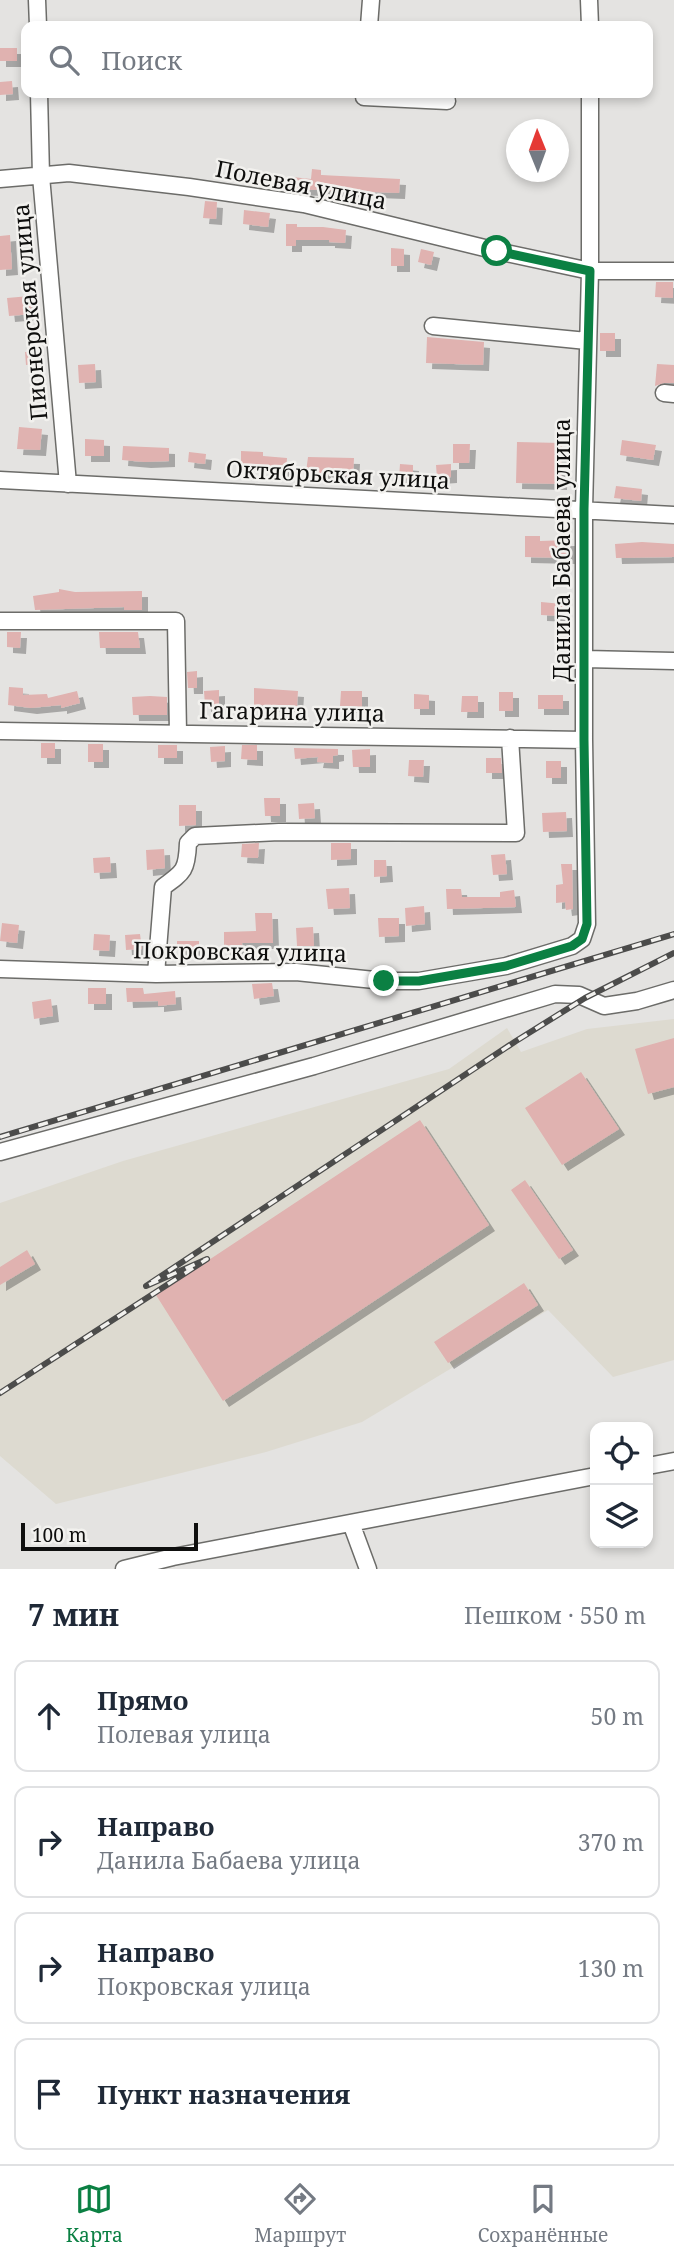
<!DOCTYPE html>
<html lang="ru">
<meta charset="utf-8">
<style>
:root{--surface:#fff;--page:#f6f6f7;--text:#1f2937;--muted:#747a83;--line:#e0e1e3;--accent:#0b8043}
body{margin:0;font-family:"Noto Serif",serif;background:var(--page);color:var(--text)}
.controls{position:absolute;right:21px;bottom:21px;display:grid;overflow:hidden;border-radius:14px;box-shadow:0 4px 10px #0003}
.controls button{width:63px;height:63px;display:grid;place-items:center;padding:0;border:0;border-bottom:2px solid var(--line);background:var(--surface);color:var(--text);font:35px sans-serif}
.compass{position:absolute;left:506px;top:119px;width:63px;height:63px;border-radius:50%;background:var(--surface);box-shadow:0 4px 10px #0003;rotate:359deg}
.scale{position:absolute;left:21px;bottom:18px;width:177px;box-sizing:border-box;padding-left:7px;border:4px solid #0f0f0e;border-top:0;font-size:19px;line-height:24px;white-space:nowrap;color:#0f0f0e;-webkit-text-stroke:5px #f2f1ee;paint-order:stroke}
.stop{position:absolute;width:21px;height:21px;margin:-16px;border:5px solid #0b8043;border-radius:50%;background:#fff}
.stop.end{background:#0b8043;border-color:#fff;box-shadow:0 2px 7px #0008}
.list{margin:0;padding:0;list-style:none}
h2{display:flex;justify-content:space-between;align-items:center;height:91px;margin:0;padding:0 28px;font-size:30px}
h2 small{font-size:23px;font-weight:400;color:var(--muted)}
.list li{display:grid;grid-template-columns:46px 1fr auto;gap:21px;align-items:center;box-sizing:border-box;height:112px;margin:0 14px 14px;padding:0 14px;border:2px solid var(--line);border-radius:14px}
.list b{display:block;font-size:26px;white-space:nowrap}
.list p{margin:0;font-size:23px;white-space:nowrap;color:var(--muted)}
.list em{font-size:23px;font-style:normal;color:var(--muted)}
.icon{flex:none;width:38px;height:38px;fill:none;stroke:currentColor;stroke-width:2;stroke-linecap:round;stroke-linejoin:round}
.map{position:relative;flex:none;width:674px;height:1569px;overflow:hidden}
.search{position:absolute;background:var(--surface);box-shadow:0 4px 10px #0003;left:21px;right:21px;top:21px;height:77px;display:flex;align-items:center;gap:18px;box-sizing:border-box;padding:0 24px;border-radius:14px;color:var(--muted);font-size:26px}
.sheet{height:595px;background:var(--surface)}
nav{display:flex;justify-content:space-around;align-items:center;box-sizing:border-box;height:98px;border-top:2px solid var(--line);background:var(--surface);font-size:19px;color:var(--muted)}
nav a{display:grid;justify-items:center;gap:4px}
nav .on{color:var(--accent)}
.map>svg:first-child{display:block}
.built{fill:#dddad0}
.building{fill:#e0b2b0;filter:url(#shadow)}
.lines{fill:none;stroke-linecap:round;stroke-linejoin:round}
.minor-casing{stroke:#6c6c69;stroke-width:19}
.minor{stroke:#fff;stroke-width:16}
.rail-casing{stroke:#4c4c4b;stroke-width:6}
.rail{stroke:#f2f1ee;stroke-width:3.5;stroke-dasharray:10;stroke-linecap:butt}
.route{stroke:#0b8043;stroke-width:9}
.labels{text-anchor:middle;stroke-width:5;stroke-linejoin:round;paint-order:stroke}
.street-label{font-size:23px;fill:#0f0f0e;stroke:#f2f1ee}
</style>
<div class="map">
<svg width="674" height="1569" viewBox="0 0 674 1569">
<defs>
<filter id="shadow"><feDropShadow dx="6" dy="6" stdDeviation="0" flood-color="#0004"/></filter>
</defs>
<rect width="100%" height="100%" fill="#e4e3e1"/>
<path class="built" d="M674,1019V1360L613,1377L548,1310L362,1422L266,1452L56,1504L0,1456V1203L123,1161L449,1069L507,1028L521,1052L587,1029Z"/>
<path class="building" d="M0,48H17V61H0Z
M12,81L13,94L0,95V82Z
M312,169L321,170V175L400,179L399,193L291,189L292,177L311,179Z
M205,201L217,202L216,219L203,218Z
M244,210L270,213L268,227L243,224Z
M286,224H297V227H323L346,230L345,243L329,242V240H296V246H286Z
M10,235L12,269L0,270V236Z
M391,248L404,249V266H391Z
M421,249L434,252L431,265L418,262Z
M656,282H673V298L655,297Z
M30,296L32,314L9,316L7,298Z
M600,333H615V351H600Z
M427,337L484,342L483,365L426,363Z
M34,351L35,364L26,365L25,352Z
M95,364L96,382L79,383L78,365Z
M657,364L674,365V383H664L655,386Z
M19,427L42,429L40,450L17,449Z
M85,439L104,440V456H85Z
M622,440L656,445L653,460L620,455Z
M517,442L562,443L561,484L516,483Z
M453,444H470L469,463H453Z
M123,446L169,448V461L145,462L122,460Z
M241,451L263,452V456L287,458L286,471L271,470L272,466L241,465Z
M189,452L206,454L205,464L188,462Z
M308,457L354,458L353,476L306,472Z
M400,464L413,465V479L399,478Z
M451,464V477L437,478L436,465Z
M616,486L642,489L641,501L614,498Z
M525,536H540V541L569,540L570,558L525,557Z
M642,542L674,544V557L616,558L615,544Z
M59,589L75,592L142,591V610H124V607L35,610L33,596L59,592Z
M541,602L563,604L562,616L541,615Z
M7,632H21L20,648L7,647Z
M99,632H138L140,648H100Z
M197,671V688H188L187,672Z
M9,687L23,688V695L47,694L48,698L77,691L80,703L61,708V705L31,708L8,705Z
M254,688L298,691L297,706L254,705Z
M219,690V705L205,706L204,691Z
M341,691H362V707L340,706Z
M499,692H513V711H499Z
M414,694L429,695V709H414Z
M538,695H563V709H538Z
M150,696L167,697V715H133L132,697Z
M462,696H478V712H461Z
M41,743H55V758H41Z
M88,744H103V762H88Z
M158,745H177V758H158Z
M242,745H257V760L241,759Z
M225,746V761L211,762L210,747Z
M294,748L338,749V755L333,756V763L317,762L318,757L295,759Z
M370,749V767H353L352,750Z
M486,758H501L502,773H486Z
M409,760H424L423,777L408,776Z
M546,761H561V778H546Z
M264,798H280V816H265Z
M314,803L315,818L299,819L298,804Z
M179,805H196V825L179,826Z
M566,812L567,831L543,832L542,813Z
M259,843L258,858L241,857L242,844Z
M331,843H351V859L331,860Z
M164,849L165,868L147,870L146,850Z
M505,854L507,874L493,875L491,855Z
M110,857L111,872L94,873L93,858Z
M374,860H386L387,876L374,877Z
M561,864H572L573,909L566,910L565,902L556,903V885L563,884Z
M349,888L350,908L328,909L326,889Z
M446,889H461L462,897H500V892L514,890L516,907L447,909Z
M424,906L425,924L406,926L405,908Z
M255,913H272L273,943H242L243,951H224V932L256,931Z
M378,918H399V936L379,937Z
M2,923L19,925L17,943L0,941Z
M313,927L314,946H297L296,928Z
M94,934L110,935L109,951L93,950Z
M140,934L142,949L126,950L125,935Z
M177,941H199V950H177Z
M272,983L274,996L254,999L252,984Z
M88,988H106V1004H88Z
M126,988H143L144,994L175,991L176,1004L158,1006V1001L127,1002Z
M51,999L53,1016L34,1019L32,1002Z
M674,1038V1087L648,1094L635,1049Z
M581,1072L619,1129L562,1165L525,1108Z
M420,1120L489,1225L223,1401L156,1295Z
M525,1180L573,1250L559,1259L511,1190Z
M27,1250L35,1264L0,1285V1267Z
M524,1283L538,1305L448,1363L434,1342Z"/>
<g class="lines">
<g class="minor-casing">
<path id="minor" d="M37,0L38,26
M589,0L590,26
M369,26L371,0
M39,93L41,176L68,484
M364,93V97L447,101
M0,179L69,173L189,187L304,204L497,251L590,271H674
M433,326L587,341
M664,393L674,394
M0,480L674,515
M0,621H176L178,733
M585,659L674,661
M0,731L584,740
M0,969L156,974L296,972L384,981H419L506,966L572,946L582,939L587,924L584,740V509L590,271V93
M156,974L163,887C184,872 187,870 188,843L195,836L279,832L516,833L510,738
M0,1152L314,1066L555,994L579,995L604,1006L637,1001L674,990
M648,1466L674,1461
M351,1523L368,1569
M124,1569L173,1557L595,1476"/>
</g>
<use href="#minor" class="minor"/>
<g class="rail-casing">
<path id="rail" d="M0,1137L674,934
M0,1393L207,1259L146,1286L516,1041L585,998L674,953"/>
</g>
<use href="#rail" class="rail"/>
</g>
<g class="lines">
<path class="route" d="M384,981H419L506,966L572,946L582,939L587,924L584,740V509L590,271L497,251"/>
</g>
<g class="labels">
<g class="street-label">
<text transform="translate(301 185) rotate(11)" y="8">Полевая улица</text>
<text transform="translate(30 312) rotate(-95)" y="8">Пионерская улица</text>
<text transform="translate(338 475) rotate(3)" y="8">Октябрьская улица</text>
<text transform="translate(562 550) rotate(-90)" y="8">Данила Бабаева улица</text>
<text transform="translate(292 712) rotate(1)" y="8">Гагарина улица</text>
<text transform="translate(240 952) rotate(1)" y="8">Покровская улица</text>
</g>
</g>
</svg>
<div class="controls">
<button><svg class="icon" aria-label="locate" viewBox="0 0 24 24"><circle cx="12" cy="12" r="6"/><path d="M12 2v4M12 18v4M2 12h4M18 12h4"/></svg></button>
<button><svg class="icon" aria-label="layers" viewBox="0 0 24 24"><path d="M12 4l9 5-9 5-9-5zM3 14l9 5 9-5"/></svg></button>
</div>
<svg class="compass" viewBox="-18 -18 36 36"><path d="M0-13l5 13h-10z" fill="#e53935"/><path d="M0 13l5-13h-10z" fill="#747a83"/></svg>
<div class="scale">100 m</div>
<div class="stop" style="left:497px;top:251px"></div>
<div class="stop end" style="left:384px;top:981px"></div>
<div class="search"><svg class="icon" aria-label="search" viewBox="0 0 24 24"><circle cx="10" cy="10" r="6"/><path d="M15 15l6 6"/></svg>Поиск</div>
</div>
<section class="sheet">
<h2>7 мин<small>Пешком · 550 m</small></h2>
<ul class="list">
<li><svg class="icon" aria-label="ahead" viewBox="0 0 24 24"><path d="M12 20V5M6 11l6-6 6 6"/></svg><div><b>Прямо</b><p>Полевая улица</p></div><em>50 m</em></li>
<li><svg class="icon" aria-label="right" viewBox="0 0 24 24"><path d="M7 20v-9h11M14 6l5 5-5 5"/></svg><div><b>Направо</b><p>Данила Бабаева улица</p></div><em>370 m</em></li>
<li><svg class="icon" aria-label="right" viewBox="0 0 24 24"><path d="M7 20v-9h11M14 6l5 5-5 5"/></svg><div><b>Направо</b><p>Покровская улица</p></div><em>130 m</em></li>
<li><svg class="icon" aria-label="arrive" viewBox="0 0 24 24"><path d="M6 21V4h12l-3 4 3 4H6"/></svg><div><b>Пункт назначения</b></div></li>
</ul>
</section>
<nav>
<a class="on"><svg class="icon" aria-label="map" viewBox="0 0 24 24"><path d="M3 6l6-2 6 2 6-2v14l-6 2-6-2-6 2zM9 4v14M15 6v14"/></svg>Карта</a>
<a><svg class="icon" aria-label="directions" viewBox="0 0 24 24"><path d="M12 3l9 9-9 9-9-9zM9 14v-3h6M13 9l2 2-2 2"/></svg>Маршрут</a>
<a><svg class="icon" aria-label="saved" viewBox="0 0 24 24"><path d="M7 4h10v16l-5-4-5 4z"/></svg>Сохранённые</a>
</nav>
